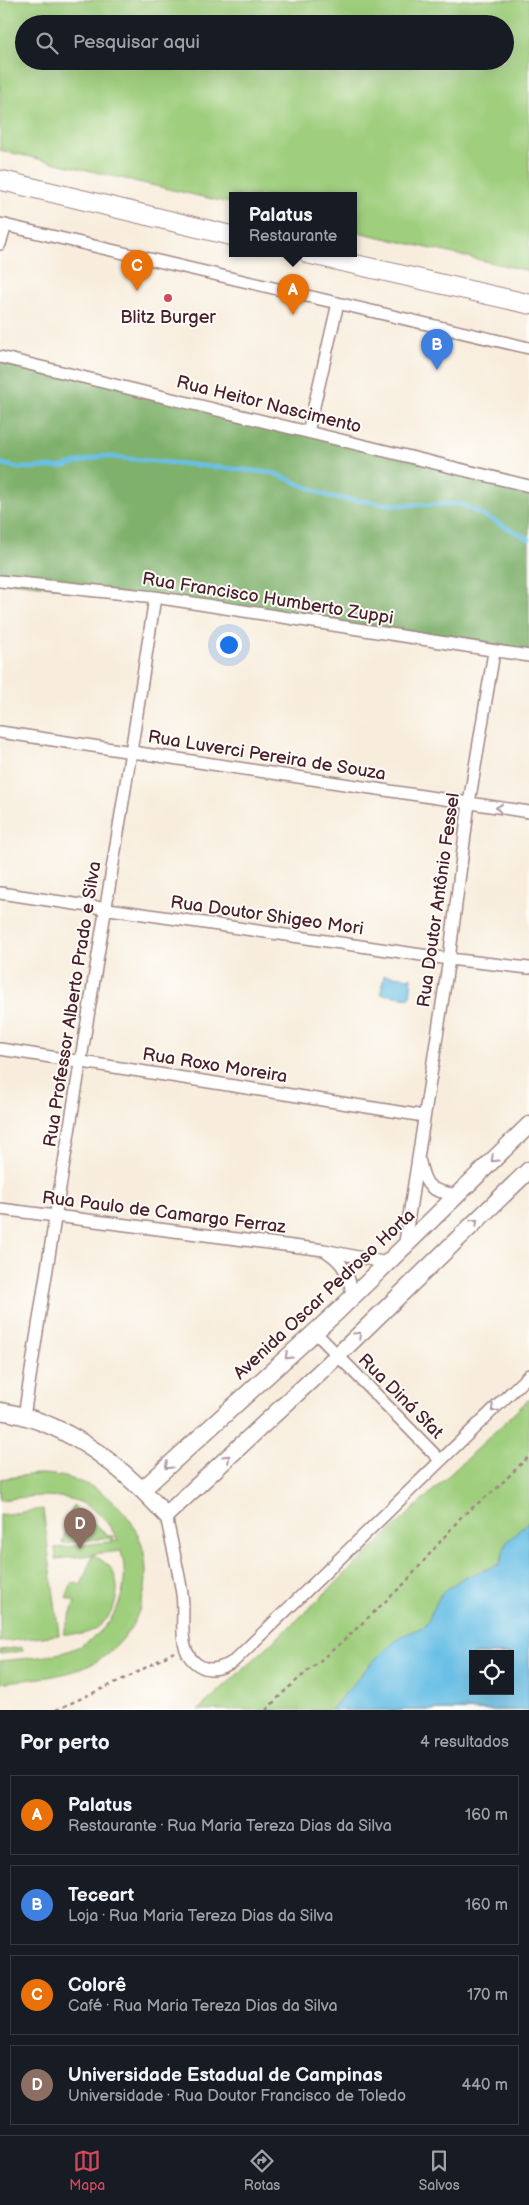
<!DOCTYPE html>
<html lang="pt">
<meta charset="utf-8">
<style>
:root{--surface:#171b24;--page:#20242c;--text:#f1f3f6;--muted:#9ea1a6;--line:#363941;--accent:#d1495b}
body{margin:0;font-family:"Balsamiq Sans",sans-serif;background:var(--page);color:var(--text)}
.controls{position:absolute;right:15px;bottom:15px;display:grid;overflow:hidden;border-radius:0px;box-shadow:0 5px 20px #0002}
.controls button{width:45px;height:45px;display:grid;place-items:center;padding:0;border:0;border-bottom:1px solid var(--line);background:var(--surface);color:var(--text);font:25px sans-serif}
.you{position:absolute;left:228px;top:644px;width:18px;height:18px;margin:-12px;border:4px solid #fff;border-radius:50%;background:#1a73e8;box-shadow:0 0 0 8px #1a73e833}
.badge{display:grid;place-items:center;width:32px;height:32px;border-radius:50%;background:var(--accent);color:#fff;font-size:16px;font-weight:700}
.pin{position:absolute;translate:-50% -41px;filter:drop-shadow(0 1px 2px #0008)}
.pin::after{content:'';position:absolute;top:26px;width:18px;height:15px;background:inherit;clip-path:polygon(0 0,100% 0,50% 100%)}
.popup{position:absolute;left:229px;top:192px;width:128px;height:65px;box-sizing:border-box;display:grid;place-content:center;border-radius:0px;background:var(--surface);filter:drop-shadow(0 1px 4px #0005);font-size:16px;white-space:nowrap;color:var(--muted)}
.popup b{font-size:19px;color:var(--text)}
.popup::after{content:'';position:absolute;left:50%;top:100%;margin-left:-10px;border:10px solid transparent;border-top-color:var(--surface)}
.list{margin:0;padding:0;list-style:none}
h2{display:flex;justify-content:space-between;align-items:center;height:65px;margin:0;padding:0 20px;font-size:21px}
h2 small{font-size:16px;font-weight:400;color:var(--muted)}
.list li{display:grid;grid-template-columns:32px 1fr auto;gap:15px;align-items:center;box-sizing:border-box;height:80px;margin:0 10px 10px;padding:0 10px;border:1px solid var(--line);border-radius:0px}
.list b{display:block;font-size:19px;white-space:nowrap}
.list p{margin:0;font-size:16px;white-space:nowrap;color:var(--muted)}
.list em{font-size:16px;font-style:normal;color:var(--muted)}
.icon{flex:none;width:28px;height:28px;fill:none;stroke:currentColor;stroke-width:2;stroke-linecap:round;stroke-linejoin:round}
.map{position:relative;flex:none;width:529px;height:1710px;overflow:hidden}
.search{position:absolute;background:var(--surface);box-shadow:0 5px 20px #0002;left:15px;right:15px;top:15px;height:55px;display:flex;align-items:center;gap:12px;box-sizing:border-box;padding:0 18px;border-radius:28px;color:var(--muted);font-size:19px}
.sheet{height:425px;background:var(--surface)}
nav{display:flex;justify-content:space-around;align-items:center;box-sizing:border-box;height:70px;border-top:1px solid var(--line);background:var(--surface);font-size:14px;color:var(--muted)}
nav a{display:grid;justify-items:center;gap:2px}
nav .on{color:var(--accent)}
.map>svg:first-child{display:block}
.green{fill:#9fce7d;stroke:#747654;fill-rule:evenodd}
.forest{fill:#7fb16c;stroke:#64684c}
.water{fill:#69bfe6;stroke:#5a6f88;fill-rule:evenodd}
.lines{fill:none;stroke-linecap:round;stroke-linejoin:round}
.stream{stroke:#69bfe6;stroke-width:4.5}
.street-casing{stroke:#a18684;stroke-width:14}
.secondary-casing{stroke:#a18684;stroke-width:19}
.primary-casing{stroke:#a18684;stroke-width:21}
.path{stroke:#a18684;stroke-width:2.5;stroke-dasharray:4 4;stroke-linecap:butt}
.street{stroke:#fff;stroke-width:11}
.secondary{stroke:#fff;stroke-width:16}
.primary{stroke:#fff;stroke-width:19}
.oneway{stroke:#ae9aa0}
.poi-dot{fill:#d1495b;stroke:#fdfcf7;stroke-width:2}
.labels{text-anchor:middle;stroke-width:4;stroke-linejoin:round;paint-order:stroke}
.poi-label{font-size:18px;fill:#4a1f2b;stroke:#fdfcf7}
.street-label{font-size:18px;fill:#4a1f2b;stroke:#fdfcf7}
</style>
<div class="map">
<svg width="529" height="1710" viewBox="0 0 529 1710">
<rect width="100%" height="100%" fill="#fdfcf7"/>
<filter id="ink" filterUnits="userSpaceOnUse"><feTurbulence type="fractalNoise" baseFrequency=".02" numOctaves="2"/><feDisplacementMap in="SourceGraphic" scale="10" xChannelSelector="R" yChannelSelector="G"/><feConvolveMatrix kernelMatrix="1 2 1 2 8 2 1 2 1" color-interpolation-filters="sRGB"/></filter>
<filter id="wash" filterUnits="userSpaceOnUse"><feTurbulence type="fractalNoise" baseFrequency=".0096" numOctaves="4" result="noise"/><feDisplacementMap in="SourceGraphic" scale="20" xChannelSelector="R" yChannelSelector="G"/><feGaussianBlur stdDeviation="1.12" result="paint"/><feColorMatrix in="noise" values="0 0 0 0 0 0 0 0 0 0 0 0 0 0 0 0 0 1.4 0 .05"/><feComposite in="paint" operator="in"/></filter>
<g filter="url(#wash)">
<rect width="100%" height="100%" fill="#f8eddd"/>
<path class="green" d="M0,0H529V271L353,231V196H233V204L0,150ZM24,24H505V61H24Z
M529,1399V1710H198L297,1620ZM473,1654H510V1691H473Z
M36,1474C109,1473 165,1535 140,1608C133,1629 118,1648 99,1660C70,1678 33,1678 0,1683V1661C23,1658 51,1658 73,1649C112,1634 133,1592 121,1551L93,1554C100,1560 109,1563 113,1572C125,1596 109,1629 82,1634C76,1635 69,1634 63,1634L75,1602L66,1598L72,1582L81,1585L93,1555L56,1559L55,1548L118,1541C93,1488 48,1494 0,1500V1479Z
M73,1505L109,1536H113L114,1540L112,1541L108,1538L62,1543Z
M43,1509L59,1635L0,1642V1515Z
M22,1647L23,1651L0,1654V1650Z"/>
<path class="forest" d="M0,357L529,486V656L155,597L0,581Z"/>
<path class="water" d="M384,975L412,978L410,998L381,994Z
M529,1521V1710H331L374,1660L401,1636L425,1626L441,1594L461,1579L500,1564L506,1543ZM473,1654H510V1691H473Z"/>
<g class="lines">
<path class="stream" d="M0,463L18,468L62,467L101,456L274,473L330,497L394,505L461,504L529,539"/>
</g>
</g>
<g filter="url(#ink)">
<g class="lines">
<g class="street-casing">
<path id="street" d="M0,224L529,348
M0,244L6,225
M0,357L529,486
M308,432L338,303
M0,581L155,597L529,656
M0,732L529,812
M0,893L449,959L529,968
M0,1049L424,1116
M420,1162C425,1189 432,1191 458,1195
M0,1209L324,1250L387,1263
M404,1248L449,959L469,803L494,652
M327,1252C345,1264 350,1276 352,1297
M315,1332L440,1460
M24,1417C65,1143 114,871 155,597
M166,1515C171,1541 178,1567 182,1594C186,1618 174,1654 202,1667C212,1672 225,1667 234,1661L529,1375"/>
</g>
<g class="secondary-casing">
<path id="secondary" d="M0,1411C67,1421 122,1466 166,1515L337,1356L529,1170
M143,1489L338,1311L529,1125"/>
</g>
<g class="primary-casing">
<path id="primary" d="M0,180L233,236
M309,254L529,304"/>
</g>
<path class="path" d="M56,1710L132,1675L174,1652
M266,1710L288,1688L342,1642L405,1583L462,1516L496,1489L529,1456"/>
<use href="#street" class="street"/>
<use href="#secondary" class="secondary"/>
<use href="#primary" class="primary"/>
</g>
<defs><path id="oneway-chevron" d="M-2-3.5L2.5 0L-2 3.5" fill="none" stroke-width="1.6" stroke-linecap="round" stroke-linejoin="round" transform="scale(1.25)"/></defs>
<g class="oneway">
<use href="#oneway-chevron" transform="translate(499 808) rotate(-172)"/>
<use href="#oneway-chevron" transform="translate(494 1159) rotate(136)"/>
<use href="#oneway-chevron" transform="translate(475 1222) rotate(-44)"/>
<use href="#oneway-chevron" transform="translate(358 1335) rotate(-44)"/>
<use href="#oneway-chevron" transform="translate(288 1356) rotate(137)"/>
<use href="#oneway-chevron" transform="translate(494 1409) rotate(136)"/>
<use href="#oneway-chevron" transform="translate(227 1458) rotate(-43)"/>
<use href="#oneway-chevron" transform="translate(168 1466) rotate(137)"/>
</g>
</g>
<circle class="poi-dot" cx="168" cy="298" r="5"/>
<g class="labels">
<g class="poi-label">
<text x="168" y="323">Blitz Burger</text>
</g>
<g class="street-label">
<text transform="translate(269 404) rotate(14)" y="6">Rua Heitor Nascimento</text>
<text transform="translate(268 598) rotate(9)" y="6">Rua Francisco Humberto Zuppi</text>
<text transform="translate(267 755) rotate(9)" y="6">Rua Luverci Pereira de Souza</text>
<text transform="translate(438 900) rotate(-82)" y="6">Rua Doutor Antônio Fessel</text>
<text transform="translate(267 915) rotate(8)" y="6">Rua Doutor Shigeo Mori</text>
<text transform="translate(72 1004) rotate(-81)" y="6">Rua Professor Alberto Prado e Silva</text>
<text transform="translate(215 1065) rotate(9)" y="6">Rua Roxo Moreira</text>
<text transform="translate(164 1212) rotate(7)" y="6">Rua Paulo de Camargo Ferraz</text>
<text transform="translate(324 1294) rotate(-43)" y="6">Avenida Oscar Pedroso Horta</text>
<text transform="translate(401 1396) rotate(45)" y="6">Rua Diná Sfat</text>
</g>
</g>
</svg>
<div class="controls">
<button><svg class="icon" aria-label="locate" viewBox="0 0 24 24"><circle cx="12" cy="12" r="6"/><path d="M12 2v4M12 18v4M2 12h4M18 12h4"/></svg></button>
</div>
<div class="you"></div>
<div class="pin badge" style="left:293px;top:315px;background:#e8710a">A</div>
<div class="popup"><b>Palatus</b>Restaurante</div>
<div class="pin badge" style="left:437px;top:370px;background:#3f7fe0">B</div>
<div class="pin badge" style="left:137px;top:291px;background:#e8710a">C</div>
<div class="pin badge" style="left:80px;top:1549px;background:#8d6e63">D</div>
<div class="search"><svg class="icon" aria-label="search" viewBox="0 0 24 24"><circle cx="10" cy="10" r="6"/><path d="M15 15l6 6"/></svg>Pesquisar aqui</div>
</div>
<section class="sheet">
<h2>Por perto<small>4 resultados</small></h2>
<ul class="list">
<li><span class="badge" style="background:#e8710a">A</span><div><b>Palatus</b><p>Restaurante · Rua Maria Tereza Dias da Silva</p></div><em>160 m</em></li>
<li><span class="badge" style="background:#3f7fe0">B</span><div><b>Teceart</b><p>Loja · Rua Maria Tereza Dias da Silva</p></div><em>160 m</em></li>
<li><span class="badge" style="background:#e8710a">C</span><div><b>Colorê</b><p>Café · Rua Maria Tereza Dias da Silva</p></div><em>170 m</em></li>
<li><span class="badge" style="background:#8d6e63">D</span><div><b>Universidade Estadual de Campinas</b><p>Universidade · Rua Doutor Francisco de Toledo</p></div><em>440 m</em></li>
</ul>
</section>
<nav>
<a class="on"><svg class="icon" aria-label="map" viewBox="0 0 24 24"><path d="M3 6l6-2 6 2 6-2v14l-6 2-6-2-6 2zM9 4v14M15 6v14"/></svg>Mapa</a>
<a><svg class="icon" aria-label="directions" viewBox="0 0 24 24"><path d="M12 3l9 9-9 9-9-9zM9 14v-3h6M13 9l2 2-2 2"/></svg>Rotas</a>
<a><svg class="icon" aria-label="saved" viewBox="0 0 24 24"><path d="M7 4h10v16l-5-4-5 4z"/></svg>Salvos</a>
</nav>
